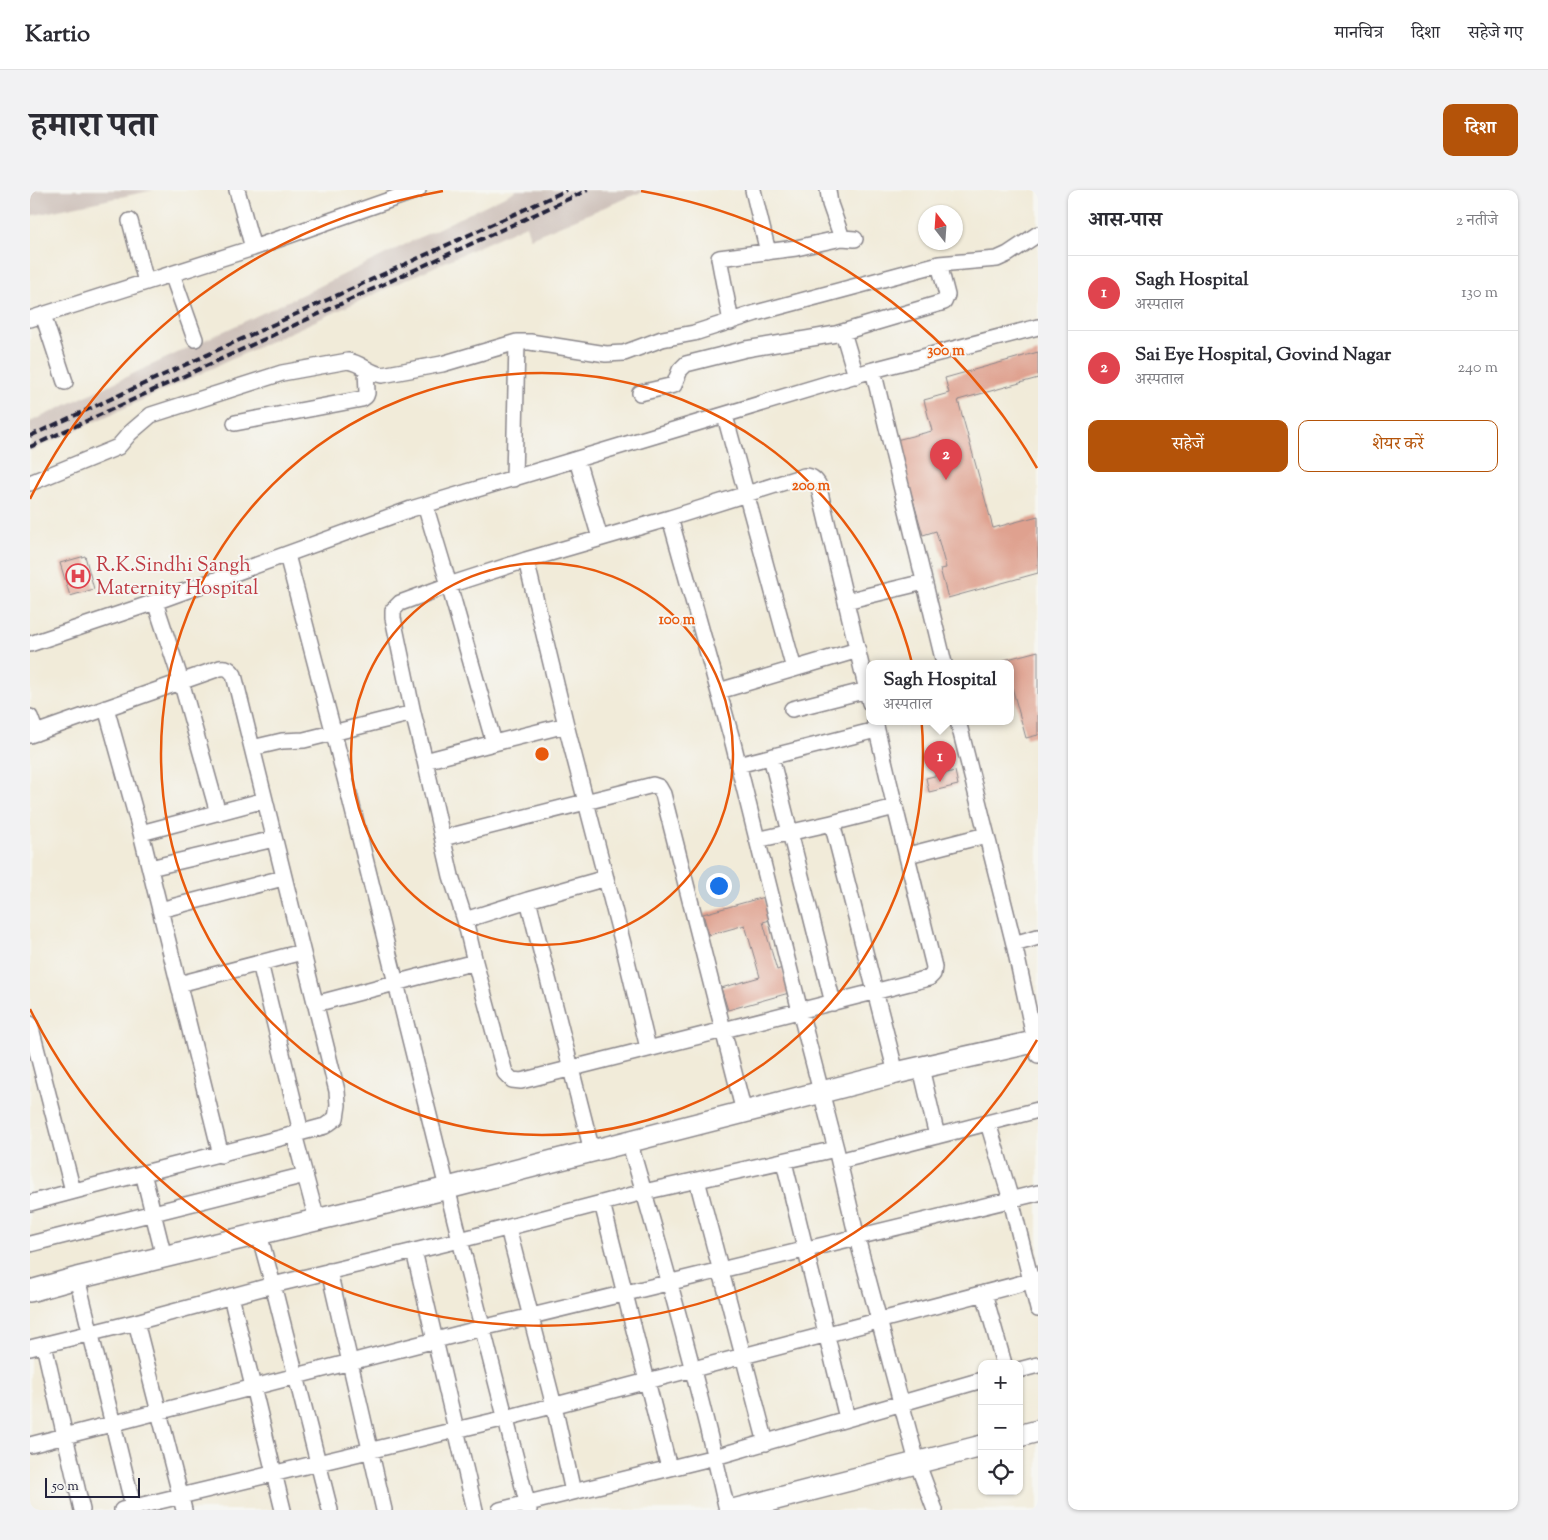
<!DOCTYPE html>
<html lang="hi">
<meta charset="utf-8">
<style>
:root{--surface:#fff;--page:#f2f2f3;--text:#2b2b33;--muted:#7c7c81;--line:#e1e1e2;--accent:#b45309}
body{margin:0;font-family:"Sorts Mill Goudy","Noto Serif Devanagari",serif;background:var(--page);color:var(--text)}
.controls{position:absolute;right:15px;bottom:15px;display:grid;overflow:hidden;border-radius:10px;box-shadow:0 1px 4px #0004}
.controls button{width:45px;height:45px;display:grid;place-items:center;padding:0;border:0;border-bottom:1px solid var(--line);background:var(--surface);color:var(--text);font:25px sans-serif}
.compass{position:absolute;left:888px;top:15px;width:45px;height:45px;border-radius:50%;background:var(--surface);box-shadow:0 1px 4px #0004;rotate:343deg}
.scale{position:absolute;left:15px;bottom:12px;width:95px;box-sizing:border-box;padding-left:5px;border:2px solid #22223b;border-top:0;font-size:14px;line-height:18px;white-space:nowrap;color:#22223b;-webkit-text-stroke:4px #f6f6f2;paint-order:stroke}
.you{position:absolute;left:688px;top:695px;width:18px;height:18px;margin:-12px;border:4px solid #fff;border-radius:50%;background:#1a73e8;box-shadow:0 0 0 8px #1a73e833}
.badge{display:grid;place-items:center;width:32px;height:32px;border-radius:50%;background:var(--accent);color:#fff;font-size:16px;font-weight:700}
.pin{position:absolute;translate:-50% -41px;filter:drop-shadow(0 1px 2px #0008)}
.pin::after{content:'';position:absolute;top:26px;width:18px;height:15px;background:inherit;clip-path:polygon(0 0,100% 0,50% 100%)}
.popup{position:absolute;left:836px;top:470px;width:148px;height:65px;box-sizing:border-box;display:grid;place-content:center;border-radius:10px;background:var(--surface);filter:drop-shadow(0 1px 4px #0005);font-size:16px;white-space:nowrap;color:var(--muted)}
.popup b{font-size:19px;color:var(--text)}
.popup::after{content:'';position:absolute;left:50%;top:100%;margin-left:-10px;border:10px solid transparent;border-top-color:var(--surface)}
.list{margin:0;padding:0;list-style:none}
h2{display:flex;justify-content:space-between;align-items:center;height:65px;margin:0;padding:0 20px;font-size:21px}
h2 small{font-size:16px;font-weight:400;color:var(--muted)}
.list li{display:grid;grid-template-columns:32px 1fr auto;gap:15px;align-items:center;box-sizing:border-box;height:75px;padding:0 20px;border-top:1px solid var(--line)}
.list b{display:block;font-size:19px;white-space:nowrap}
.list p{margin:0;font-size:16px;white-space:nowrap;color:var(--muted)}
.list em{font-size:16px;font-style:normal;color:var(--muted)}
.actions{display:flex;gap:10px;padding:15px 20px}
.actions a{flex:1;padding:11px 0;border:1px solid var(--accent);border-radius:10px;text-align:center;font-size:18px;color:var(--accent)}
.actions .main{background:var(--accent);color:#fff}
.icon{flex:none;width:28px;height:28px;fill:none;stroke:currentColor;stroke-width:2;stroke-linecap:round;stroke-linejoin:round}
.map{position:relative;flex:none;width:1008px;height:1320px;overflow:hidden;border-radius:10px}
header{display:flex;align-items:center;gap:30px;box-sizing:border-box;height:70px;padding:0 25px;background:var(--surface);border-bottom:1px solid var(--line)}
header strong{font-size:24px}
nav{display:flex;gap:28px;margin-inline-start:auto;font-size:18px}
.intro{display:flex;align-items:center;justify-content:space-between;box-sizing:border-box;height:120px;padding:0 30px}
h1{margin:0;font-size:35px}
.button{padding:12px 22px;border-radius:10px;background:var(--accent);color:#fff;font-size:18px;font-weight:700}
main{display:flex;gap:30px;padding:0 30px}
aside{flex:1;background:var(--surface);border-radius:10px;box-shadow:0 1px 4px #0004}
.map>svg:first-child{display:block}
.industrial{fill:#cec1ba}
.building{fill:#dfa18f}
.lines{fill:none;stroke-linecap:round;stroke-linejoin:round}
.street-casing{stroke:#8a868a;stroke-width:18}
.secondary-casing{stroke:#8a868a;stroke-width:24}
.street{stroke:#fff;stroke-width:15}
.secondary{stroke:#fff;stroke-width:21}
.rail{stroke:#22223b;stroke-width:4;stroke-dasharray:8 4;stroke-linecap:butt}
.ring{fill:none;stroke:#e8590c;stroke-width:2.5}
.labels{text-anchor:middle;stroke-width:4;stroke-linejoin:round;paint-order:stroke}
.health-label{font-size:20px;fill:#be3a42;stroke:#f6f6f2;text-anchor:start}
.centre{fill:#e8590c;stroke:#f6f6f2;stroke-width:2.5}
.ring-label{font-size:15px;text-anchor:middle;font-weight:bold;fill:#e8590c;stroke:#f6f6f2;stroke-width:4;stroke-linejoin:round;paint-order:stroke}
</style>
<header>
<strong>Kartio</strong>
<nav><a>मानचित्र</a><a>दिशा</a><a>सहेजे गए</a></nav>
</header>
<div class="intro"><h1>हमारा पता</h1><a class="button">दिशा</a></div>
<main>
<div class="map">
<svg width="1008" height="1320" viewBox="0 0 1008 1320">
<rect width="100%" height="100%" fill="#f6f6f2"/>
<filter id="ink" filterUnits="userSpaceOnUse"><feTurbulence type="fractalNoise" baseFrequency=".02" numOctaves="2"/><feDisplacementMap in="SourceGraphic" scale="10" xChannelSelector="R" yChannelSelector="G"/><feConvolveMatrix kernelMatrix="1 2 1 2 8 2 1 2 1" color-interpolation-filters="sRGB"/></filter>
<filter id="wash" filterUnits="userSpaceOnUse"><feTurbulence type="fractalNoise" baseFrequency=".0096" numOctaves="4" result="noise"/><feDisplacementMap in="SourceGraphic" scale="20" xChannelSelector="R" yChannelSelector="G"/><feGaussianBlur stdDeviation="1.12" result="paint"/><feColorMatrix in="noise" values="0 0 0 0 0 0 0 0 0 0 0 0 0 0 0 0 0 1.4 0 .05"/><feComposite in="paint" operator="in"/></filter>
<g filter="url(#wash)">
<rect width="100%" height="100%" fill="#f1ebd9"/>
<path class="industrial" d="M0,0H124L0,26Z
M487,0H616L500,48L496,35L0,261V232L286,98Z"/>
<g id="blocks">
<path class="building" d="M1008,162V188L928,210L963,338L1008,326V383L918,408L910,379L916,378L906,341L893,345L866,250L902,241L894,210L919,203L915,188Z
M55,366L64,399L40,406L30,373Z
M1008,461V545L996,548L980,490V473H975L974,470Z
M925,581L928,595L899,602L896,588Z
M734,707L740,730L733,732L747,780L752,778L759,803L698,820L691,798L730,787L715,735L679,745L673,724Z"/>
</g>
</g>
<g filter="url(#ink)">
<use href="#blocks" fill-opacity="0" stroke="#8a868a" stroke-width="1"/>
<g class="lines">
<g class="street-casing">
<path id="street" d="M207,0L223,58
M723,0L738,62
M798,0L800,14L812,48
M100,31L116,92
M142,84L165,149
M13,125L35,192
M0,129L223,58L388,0
M701,132L689,68L766,58L812,48L825,49
M813,142L826,186
M843,180L914,473
M610,203L644,195L650,180L656,174L716,159L806,144L914,112L917,105L909,74
M695,226L764,479
M205,233L332,209L336,206L337,203L336,179
M547,270L570,348
M484,289L487,152H500L576,164L594,163L632,149L664,143L726,123L909,74L967,69L978,64L1008,44
M0,293L88,257L100,243L121,225L252,183L318,171C331,173 339,183 352,185L412,174L487,152
M395,315L419,395L496,370
M257,365L304,544L430,1050L499,1320
M816,411L894,392
M125,412L151,491L188,623
M0,454L125,412L381,319L843,180L1008,137
M689,501L828,460
M840,513L788,294C784,288 781,286 774,286L640,328L703,553L770,821L806,959L827,1048L887,1272L905,1320
M76,518L111,643L191,965
M762,519L837,500
M0,527L6,543
M928,531L984,754L1008,865
M845,532L865,617
M536,535L496,370L640,328
M0,545L190,478C197,477 200,479 204,485L307,901L308,915L306,928L295,936C197,963 98,986 0,1013
M464,553L536,535L593,754L618,858
M222,558L252,551L274,550L383,523L363,428V420L370,413L419,395L464,553L395,571L383,523
M741,567L803,813
M395,571L421,686L435,730L445,772L475,883L482,890L491,891L899,788L903,784L904,777L865,617L802,633L866,883
M708,575L846,540
M111,643L235,610
M413,648L623,595L629,597L633,604L714,922
M727,650L802,633
M878,665L956,645
M120,678L244,649
M498,710L576,688
M130,720L253,688
M435,730L498,710L562,961
M984,754L1008,747
M230,773L271,942
M149,794L272,762
M285,814L445,772
M0,834L43,1001
M891,878L907,946
M958,933L981,1010L1008,1119
M264,944L287,1030
M599,951C635,1073 669,1196 697,1320
M809,971L1008,920
M754,972L817,1228
M113,983L134,1067
M667,990L736,1253
M572,1013L639,1278
M478,1038L524,1216L543,1302
M229,1044L243,1095L300,1320
M0,1054L275,985
M384,1061L445,1320
M299,1081L354,1320
M47,1088L104,1320
M954,1103L974,1174
M201,1106L253,1320
M106,1132L154,1320
M14,1155L52,1320
M0,1158L106,1132L243,1095L430,1050L614,1002L806,959
M989,1180L1008,1175
M0,1255L452,1138L1008,1003
M92,1320L476,1228L1008,1089
M470,1320L685,1267L952,1190"/>
</g>
<g class="secondary-casing">
<path id="secondary" d="M0,1101L47,1088L418,998L866,883L1008,851
M989,1246L1008,1241
M703,1320L952,1256"/>
</g>
<use href="#street" class="street"/>
<use href="#secondary" class="secondary"/>
<path class="rail" d="M0,246L537,0
M0,257L558,0"/>
</g>
</g>
<g class="ring">
<circle cx="512" cy="564" r="191"/>
<circle cx="512" cy="564" r="381"/>
<path d="M1007 850A572 572 0 0 1 0 819M0 309A572 572 0 0 1 413 1M611 1A572 572 0 0 1 1007 278"/>
</g>
<defs>
<g id="hospital-ring" transform="scale(1.25)"><circle r="9.5" fill="#f6f6f2" stroke="#e0444e" stroke-width="1.5"/><path d="M-5-5h3v3.5h4V-5h3V5h-3V1.5h-4V5h-3Z" fill="#e0444e"/></g>
</defs>
<g fill-rule="evenodd">
<use href="#hospital-ring" x="48" y="386"/>
</g>
<g class="labels">
<g class="health-label">
<text x="66" y="381">R.K.Sindhi Sangh<tspan x="66" dy="23">Maternity Hospital</tspan></text>
</g>
</g>
<circle cx="512" cy="564" r="8" class="centre"/>
<g class="ring-label">
<text x="916" y="165">300 m</text>
<text x="781" y="300">200 m</text>
<text x="647" y="434">100 m</text>
</g>
</svg>
<div class="controls">
<button>+</button>
<button>−</button>
<button><svg class="icon" aria-label="locate" viewBox="0 0 24 24"><circle cx="12" cy="12" r="6"/><path d="M12 2v4M12 18v4M2 12h4M18 12h4"/></svg></button>
</div>
<svg class="compass" viewBox="-18 -18 36 36"><path d="M0-13l5 13h-10z" fill="#e53935"/><path d="M0 13l5-13h-10z" fill="#7c7c81"/></svg>
<div class="scale">50 m</div>
<div class="you"></div>
<div class="pin badge" style="left:910px;top:592px;background:#e0444e">1</div>
<div class="popup"><b>Sagh Hospital</b>अस्पताल</div>
<div class="pin badge" style="left:916px;top:290px;background:#e0444e">2</div>
</div>
<aside>
<h2>आस-पास<small>2 नतीजे</small></h2>
<ul class="list">
<li><span class="badge" style="background:#e0444e">1</span><div><b>Sagh Hospital</b><p>अस्पताल</p></div><em>130 m</em></li>
<li><span class="badge" style="background:#e0444e">2</span><div><b>Sai Eye Hospital, Govind Nagar</b><p>अस्पताल</p></div><em>240 m</em></li>
</ul>
<div class="actions"><a class="main">सहेजें</a><a>शेयर करें</a></div>
</aside>
</main>
